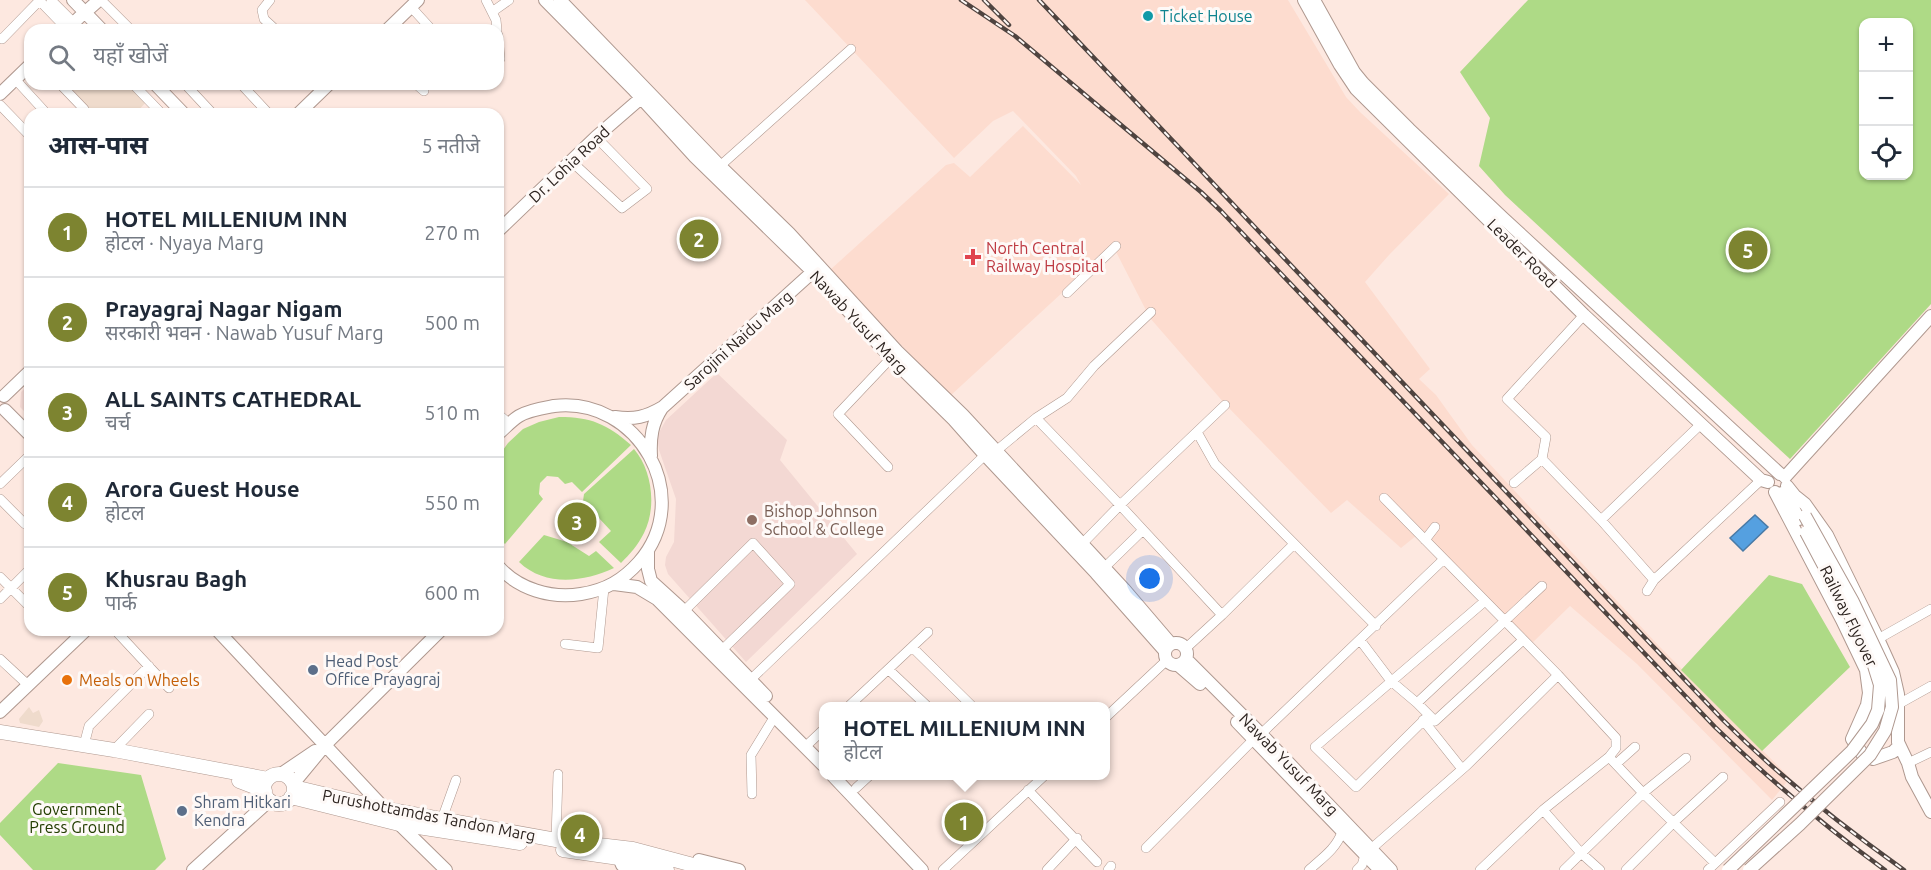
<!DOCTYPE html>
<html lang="hi">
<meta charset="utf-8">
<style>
:root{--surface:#fff;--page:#f2f2f3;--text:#1f2937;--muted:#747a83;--line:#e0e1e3;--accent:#7d8430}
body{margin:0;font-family:Ubuntu,"Noto Sans Devanagari",sans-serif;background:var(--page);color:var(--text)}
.controls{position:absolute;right:18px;top:18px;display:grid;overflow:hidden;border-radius:12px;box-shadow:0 2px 4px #0004}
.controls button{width:54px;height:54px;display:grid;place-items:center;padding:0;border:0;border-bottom:2px solid var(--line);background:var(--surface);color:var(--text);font:30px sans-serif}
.you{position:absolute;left:1150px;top:579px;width:21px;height:21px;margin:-15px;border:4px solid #fff;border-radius:50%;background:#1a73e8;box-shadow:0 0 0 9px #1a73e833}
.badge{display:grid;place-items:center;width:39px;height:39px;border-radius:50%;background:var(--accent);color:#fff;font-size:20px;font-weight:700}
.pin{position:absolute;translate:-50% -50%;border:3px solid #fff;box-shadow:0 2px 6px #0006}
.popup{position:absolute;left:819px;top:702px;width:291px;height:78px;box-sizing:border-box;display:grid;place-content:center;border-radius:12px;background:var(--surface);filter:drop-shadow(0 2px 4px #0005);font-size:20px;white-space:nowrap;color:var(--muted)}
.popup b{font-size:22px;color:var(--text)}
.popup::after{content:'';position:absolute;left:50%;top:100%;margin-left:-12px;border:12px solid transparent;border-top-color:var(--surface)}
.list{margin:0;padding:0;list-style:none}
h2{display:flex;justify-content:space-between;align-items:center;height:78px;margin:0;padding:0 24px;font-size:26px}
h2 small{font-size:20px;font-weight:400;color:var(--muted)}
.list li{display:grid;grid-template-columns:39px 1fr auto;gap:18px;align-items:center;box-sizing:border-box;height:90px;padding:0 24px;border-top:2px solid var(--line)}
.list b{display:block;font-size:22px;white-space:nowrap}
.list p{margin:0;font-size:20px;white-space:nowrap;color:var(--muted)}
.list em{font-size:20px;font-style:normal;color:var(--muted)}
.icon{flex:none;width:33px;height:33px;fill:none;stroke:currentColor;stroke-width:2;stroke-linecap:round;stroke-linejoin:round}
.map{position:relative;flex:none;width:1931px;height:870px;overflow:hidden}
.search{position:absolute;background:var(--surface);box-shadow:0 2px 4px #0004;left:24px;top:24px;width:480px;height:66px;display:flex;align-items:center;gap:15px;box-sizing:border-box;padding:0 21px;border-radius:18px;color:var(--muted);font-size:22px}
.panel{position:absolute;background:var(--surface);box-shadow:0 2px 4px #0004;left:24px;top:108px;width:480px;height:528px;border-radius:18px}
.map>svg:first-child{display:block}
.commercial{fill:#efdbcc}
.built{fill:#fddccf}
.education{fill:#f3d8d3}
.green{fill:#aeda86;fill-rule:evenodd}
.water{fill:#55a0e0;stroke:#497aa6;stroke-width:1.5}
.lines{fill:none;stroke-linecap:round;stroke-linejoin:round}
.street-casing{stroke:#af988f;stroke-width:10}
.secondary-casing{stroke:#af988f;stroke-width:14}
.primary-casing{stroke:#af988f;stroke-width:15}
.street{stroke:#fff;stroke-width:9}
.secondary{stroke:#fff;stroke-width:12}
.primary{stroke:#fff;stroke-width:14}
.rail-casing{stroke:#4f4440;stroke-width:4.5}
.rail{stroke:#fef9f7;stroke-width:2;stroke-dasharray:7;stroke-linecap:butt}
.secondary-bridge-casing{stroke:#af988f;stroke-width:14;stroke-linecap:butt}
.secondary-bridge{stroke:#fff;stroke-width:12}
.culture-dot{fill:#0f9aa8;stroke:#fef9f7;stroke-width:2}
.health-dot{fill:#e0444e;stroke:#fef9f7;stroke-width:2}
.education-dot{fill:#8d6e63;stroke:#fef9f7;stroke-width:2}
.service-dot{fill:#5c6f8a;stroke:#fef9f7;stroke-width:2}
.food-dot{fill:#e8710a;stroke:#fef9f7;stroke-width:2}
.labels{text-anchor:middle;stroke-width:6;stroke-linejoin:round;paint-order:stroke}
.culture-label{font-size:16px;fill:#0d838f;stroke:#fef9f7;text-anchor:start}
.street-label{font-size:16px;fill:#2c231f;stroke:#fef9f7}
.health-label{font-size:16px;fill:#be3a42;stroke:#fef9f7;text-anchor:start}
.education-label{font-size:16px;fill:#785e54;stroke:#fef9f7;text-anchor:start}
.service-label{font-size:16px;fill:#4e5e75;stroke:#fef9f7;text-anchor:start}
.food-label{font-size:16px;fill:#c56008;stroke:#fef9f7;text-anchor:start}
.park-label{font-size:16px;fill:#233d00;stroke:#fef9f7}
</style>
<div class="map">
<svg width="1931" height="870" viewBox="0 0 1931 870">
<rect width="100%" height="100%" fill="#fde8e0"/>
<path class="commercial" d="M66,84H129L146,102L135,114H95Z
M29,707L33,713L39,710L43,721L39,727L20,723L19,719Z"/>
<path class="built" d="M805,0H1288L1346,97L1360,112L1449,194L1389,255L1365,282L1430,369L1419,379L1436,395L1472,445L1658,645L1790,778L1772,800L1637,664L1570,606L1528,647L1417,535L1401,548L1347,500L1331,513L1225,404L1150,318L1113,246L950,396L830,270L946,165L954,163L970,177L1023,126L1081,185L1076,176L1013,111L993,121L954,158Z"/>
<path class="education" d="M717,373L787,440L780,460L857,554L746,662L668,574L665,565L666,557L674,542L676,499L659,450L657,436L666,420Z
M30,383V417L20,407L21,392Z"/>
<path class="green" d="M1528,0H1931V304L1790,459L1505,195L1479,166L1490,118L1460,72ZM1908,22V176H1864V22Z
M559,417C591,417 607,424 631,445L582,492L572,482L565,484L558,477L547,476L540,483L539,494L543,499L505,544L498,537V457L508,443L523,429L539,422Z
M634,449C652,470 657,507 644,533C638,545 630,554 621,563L599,542L611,531L583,501L584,494Z
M544,535L567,542L589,556L596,551L614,568C584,582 545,587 519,562Z
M1769,575L1802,584L1850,667L1762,751L1681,670Z
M58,763L141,775L166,859L155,870H33L0,835V823Z"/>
<path class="water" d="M1755,515L1768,527L1743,551L1730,538Z"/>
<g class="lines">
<g class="street-casing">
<path id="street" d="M39,0L67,29
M51,0L81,30
M101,0L131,30
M270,0L262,10L264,19L276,30
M486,0L496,20L497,30
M411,7L432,30
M492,12L509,0
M498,35L500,59
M0,38L2,39L39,1
M15,79L47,114
M60,84L84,109
M133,84L162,114
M185,84L213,114
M241,84L269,114
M416,84L424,91
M0,105L30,136
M571,161L622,208L647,189L596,137
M720,166L851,49
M1067,293L1116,246
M498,414L505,420
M1036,418L1120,505L1222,615
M1197,432L1215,464L1376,626
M996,451L1036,418L1067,398L1094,366L1151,312
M1542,459L1601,520L1654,580
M888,467L838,414L891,358
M1514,483L1542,459L1546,437L1507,399L1584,315
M0,484L30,455
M1384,498L1558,675L1616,738V748L1609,757L1543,810L1480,870
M0,499L25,524
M1601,520L1701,424
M1425,540L1435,527
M1082,544L1120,505L1225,405
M1104,568L1143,530
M0,577L11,588L30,569
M1647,591L1654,580L1761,480
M0,599L11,588L30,607
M680,615L753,543L790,584L723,649
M115,630L169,688
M1878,639L1931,609
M1360,640L1391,681L1417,703L1435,721L1523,640
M565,644L598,648L604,588
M913,648L972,706
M1185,649L1222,615L1294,544
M0,659L28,685
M889,670L927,706
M746,684L985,455
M1417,703L1542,586
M1897,705L1931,686
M849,706L928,632
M1429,715L1356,787L1315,747L1485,601
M1105,718L1167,660
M1423,720L1462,769
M1261,734L1444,559
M84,745L89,726L149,666
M805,747L823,730
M114,750L149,714
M1609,757L1643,793L1715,863
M1908,763L1931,752
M1616,764L1635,747
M856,788L869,776
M1028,790L1097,862
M752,794L751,755L775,716
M1543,810L1581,853L1600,870
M442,819L456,780
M556,840L558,774
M1146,848L1254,739
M1371,849L1467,765L1558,675
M943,870L1044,776
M1047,870L1077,838
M1108,870L1111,866
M1309,870C1322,858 1336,849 1342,832
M1357,870L1362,865L1365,855
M1564,870L1643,793L1686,758
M1626,870L1674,822L1723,777
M1708,870L1780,802"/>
</g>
<g class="secondary-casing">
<path id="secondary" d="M73,0L102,30
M545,0L633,89L695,157L813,272L891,358L954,420L985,455L1096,573L1165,651
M560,0L720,166L789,233L897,351L963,415L1124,589L1171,644
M1304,0L1340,65L1356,89L1584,315L1761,480L1768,482
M1314,0L1354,72L1363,83L1409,129L1503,218L1780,474
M90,8L99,0
M66,30L85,12
M387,30L418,0
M155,84L184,114
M0,94L30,65
M298,114L329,84
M498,231L596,137L641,98
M4,396L30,371
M5,410L30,435
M615,417C634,420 646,417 663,407L817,268
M498,434C505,428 511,421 519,416C529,410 543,408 554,406C638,396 696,497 639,562C623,580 606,590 581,594C551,599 518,589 498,566
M651,456C650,438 652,423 662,408
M1785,477L1931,316
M1787,486L1795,496L1805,504L1827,535L1878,639L1893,672L1898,694V742L1908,763L1912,777L1931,812
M1775,492L1842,620L1866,670L1869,693L1867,705L1852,739L1863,755L1873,759L1893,752L1899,746L1898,742
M1782,493L1788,499L1799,519
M648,552V569L651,581L684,611L766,696
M614,584L637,587L657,599L823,765
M217,630L399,824L446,870
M1165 654a11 11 0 1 1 22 0a11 11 0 1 1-22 0Z
M1186,659L1261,734L1391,870
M1178,665L1200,684
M0,712L86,630
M1237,722L1380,870
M281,774L315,751
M833,776L922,870
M293,784L326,744L441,630
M619,858L622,865L634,870
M699,860L739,870
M193,870L270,800"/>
</g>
<g class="primary-casing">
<path id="primary" d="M0,732L114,750L268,779
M264 789a15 15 0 1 1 30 0a15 15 0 1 1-30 0Z
M239,781L265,791
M294,787L386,809L556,840L633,849L712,870
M291,797L399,824L520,843
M563,850L619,858L667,870"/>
</g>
<use href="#street" class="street"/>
<use href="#secondary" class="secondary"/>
<use href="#primary" class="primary"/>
<g class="rail-casing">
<path id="rail" d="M961,0L1015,36L1201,192L1221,211L1715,727C1769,779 1825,827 1885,870
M984,0L1009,25
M1039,0L1723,720C1779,776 1839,824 1904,870"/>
</g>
<use href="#rail" class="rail"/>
<g class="secondary-bridge-casing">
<path id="secondary-bridge" d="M1728,870L1852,751L1872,724L1878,710L1880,685L1870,653L1806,532
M1749,870L1800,824L1870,755L1885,731L1892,707L1890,680L1853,602L1805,516"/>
</g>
<use href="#secondary-bridge" class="secondary-bridge"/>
</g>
<circle class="culture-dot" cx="1148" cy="16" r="6"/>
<path class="health-dot" d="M970 248h6v6h6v6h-6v6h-6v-6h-6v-6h6z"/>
<circle class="education-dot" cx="752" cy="520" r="6"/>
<g class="service-dot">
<circle cx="313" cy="670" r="6"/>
<circle cx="182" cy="811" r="6"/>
</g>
<circle class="food-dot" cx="67" cy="680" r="6"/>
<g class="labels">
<g class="culture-label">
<text x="1160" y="22">Ticket House</text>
</g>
<g class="street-label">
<text transform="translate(569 164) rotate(-43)" y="6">Dr. Lohia Road</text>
<text transform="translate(1522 253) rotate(45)" y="6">Leader Road</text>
<text transform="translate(859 322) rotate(47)" y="6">Nawab Yusuf Marg</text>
<text transform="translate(738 340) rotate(-42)" y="6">Sarojini Naidu Marg</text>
<text transform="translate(1849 616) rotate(64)" y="6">Railway Flyover</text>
<text transform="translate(1289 764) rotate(46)" y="6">Nawab Yusuf Marg</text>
<text transform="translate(429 815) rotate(11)" y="6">Purushottamdas Tandon Marg</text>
</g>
<g class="health-label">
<text x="986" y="254">North Central<tspan x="986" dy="18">Railway Hospital</tspan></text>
</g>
<g class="education-label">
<text x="764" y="517">Bishop Johnson<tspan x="764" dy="18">School &amp; College</tspan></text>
</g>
<g class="service-label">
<text x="325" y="667">Head Post<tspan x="325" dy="18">Office Prayagraj</tspan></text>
<text x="194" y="808">Shram Hitkari<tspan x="194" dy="18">Kendra</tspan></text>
</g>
<g class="food-label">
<text x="79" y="686">Meals on Wheels</text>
</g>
<g class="park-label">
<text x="77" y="815">Government<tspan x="77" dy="18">Press Ground</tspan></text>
</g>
</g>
</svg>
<div class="controls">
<button>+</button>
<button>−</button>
<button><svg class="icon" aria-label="locate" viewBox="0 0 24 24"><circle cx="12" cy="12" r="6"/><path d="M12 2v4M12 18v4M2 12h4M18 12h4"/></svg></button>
</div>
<div class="you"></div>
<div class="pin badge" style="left:964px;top:822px">1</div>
<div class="popup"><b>HOTEL MILLENIUM INN</b>होटल</div>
<div class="pin badge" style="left:699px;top:239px">2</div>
<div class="pin badge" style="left:577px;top:522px">3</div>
<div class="pin badge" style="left:580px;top:834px">4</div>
<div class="pin badge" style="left:1748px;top:250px">5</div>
<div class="search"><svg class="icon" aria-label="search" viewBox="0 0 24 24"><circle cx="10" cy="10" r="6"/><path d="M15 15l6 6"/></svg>यहाँ खोजें</div>
<section class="panel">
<h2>आस-पास<small>5 नतीजे</small></h2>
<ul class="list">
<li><span class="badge">1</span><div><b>HOTEL MILLENIUM INN</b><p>होटल · Nyaya Marg</p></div><em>270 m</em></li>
<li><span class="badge">2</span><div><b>Prayagraj Nagar Nigam</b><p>सरकारी भवन · Nawab Yusuf Marg</p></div><em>500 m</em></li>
<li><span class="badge">3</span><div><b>ALL SAINTS CATHEDRAL</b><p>चर्च</p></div><em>510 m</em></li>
<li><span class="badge">4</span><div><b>Arora Guest House</b><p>होटल</p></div><em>550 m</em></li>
<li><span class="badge">5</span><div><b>Khusrau Bagh</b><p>पार्क</p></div><em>600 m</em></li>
</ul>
</section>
</div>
